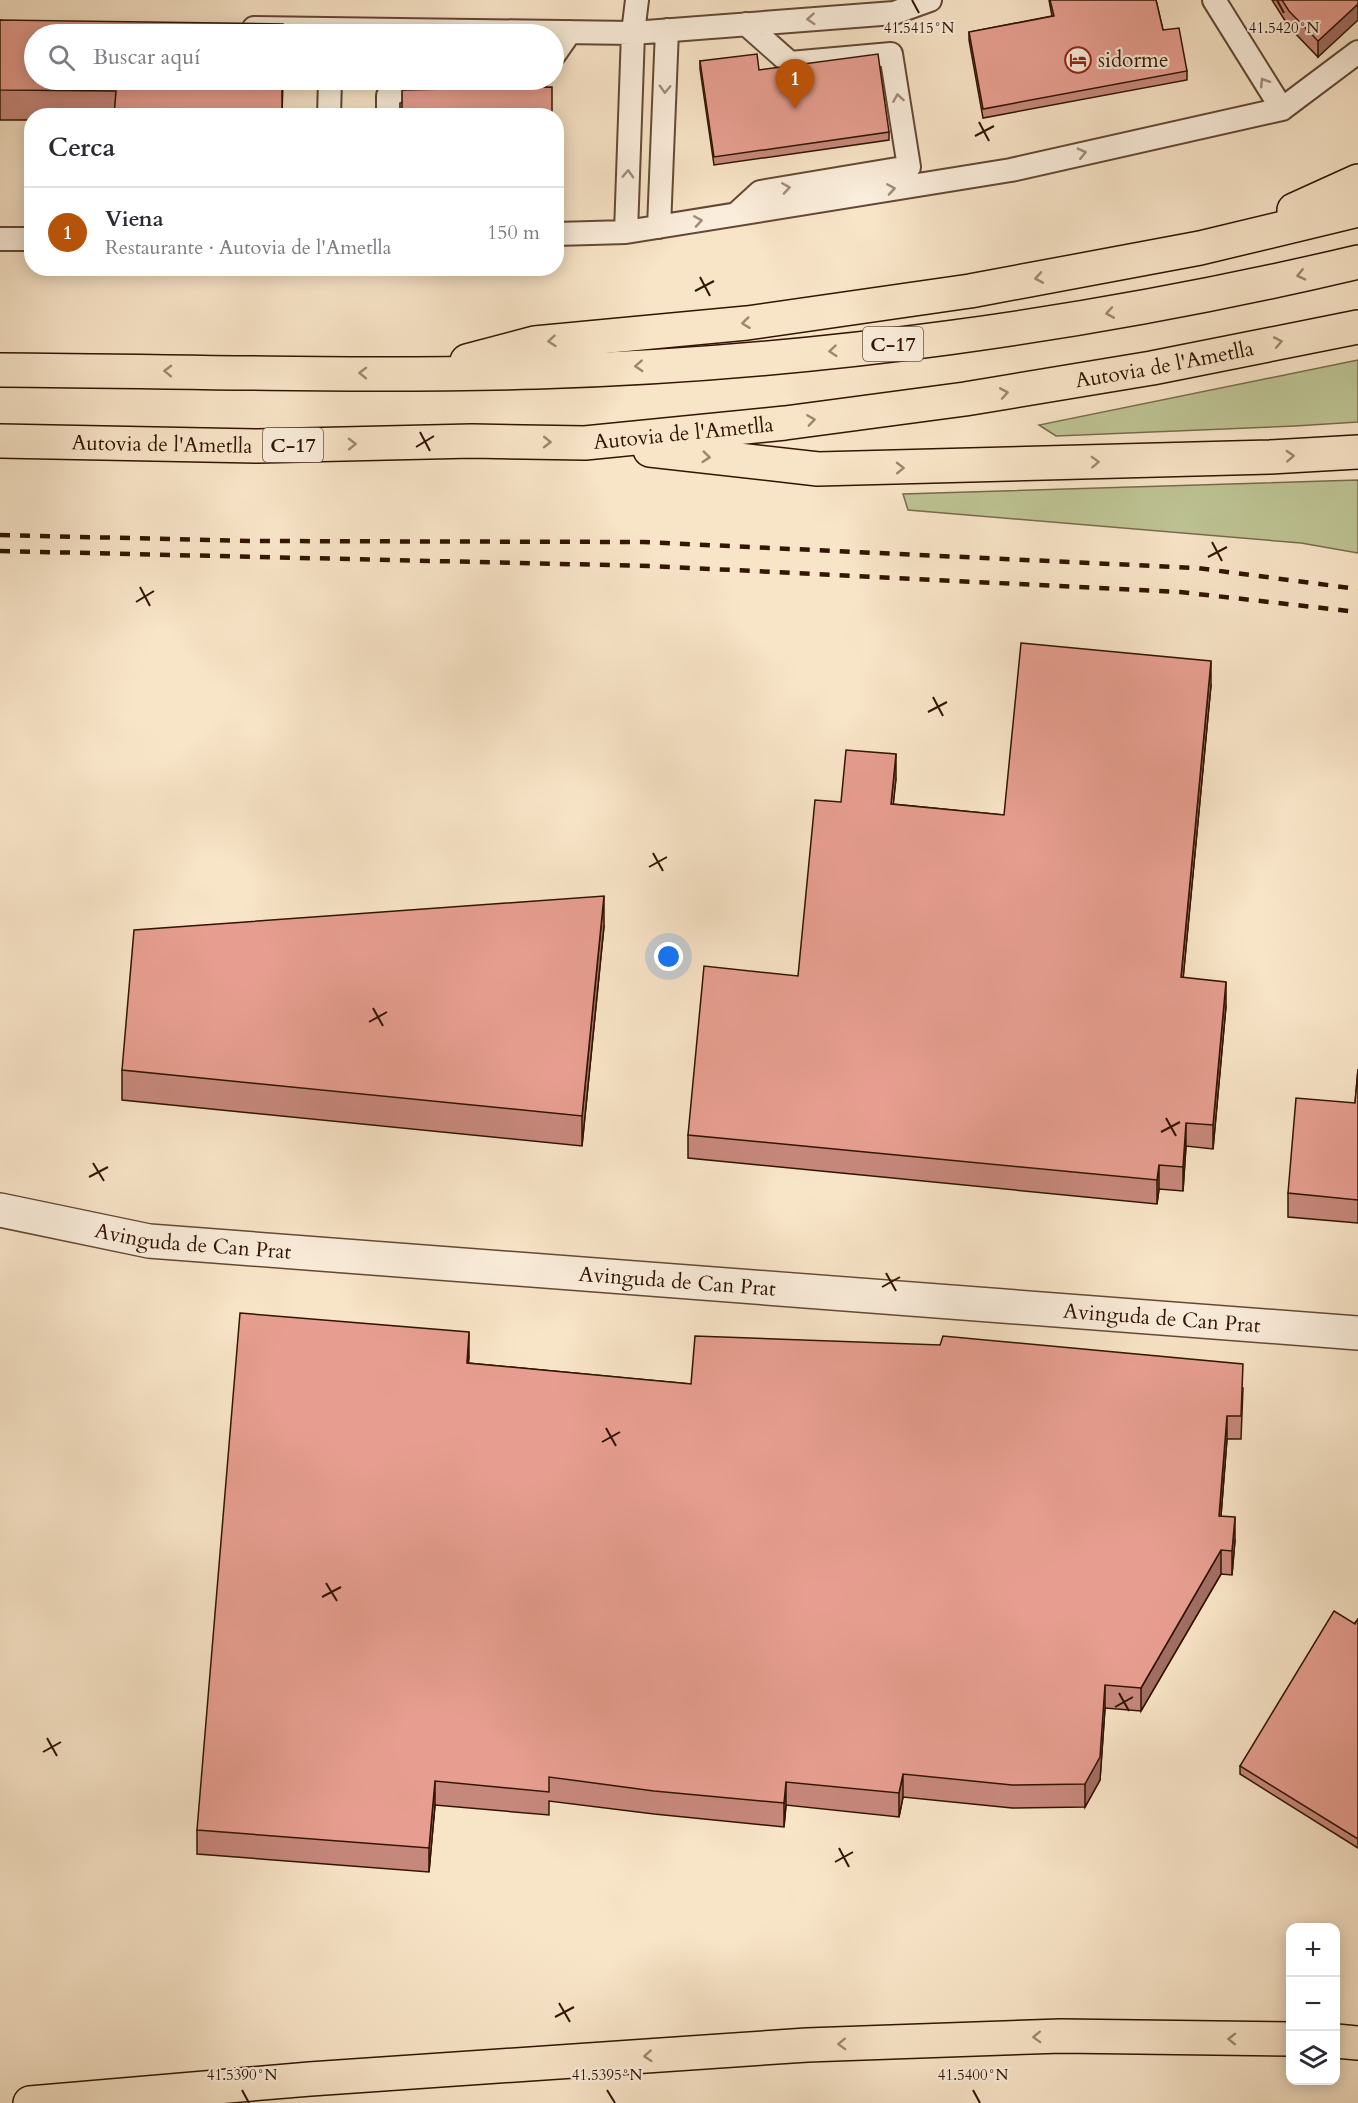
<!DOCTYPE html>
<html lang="es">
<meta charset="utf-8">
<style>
:root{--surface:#fff;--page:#f2f2f3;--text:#2b2b33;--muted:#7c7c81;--line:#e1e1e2;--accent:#b45309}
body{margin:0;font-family:Cardo,serif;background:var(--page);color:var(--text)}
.controls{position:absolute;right:18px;bottom:18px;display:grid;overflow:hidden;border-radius:12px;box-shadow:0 3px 15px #0003}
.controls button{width:54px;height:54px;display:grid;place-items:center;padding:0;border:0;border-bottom:2px solid var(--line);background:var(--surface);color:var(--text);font:30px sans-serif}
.you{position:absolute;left:669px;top:957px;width:21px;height:21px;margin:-15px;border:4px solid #fff;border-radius:50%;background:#1a73e8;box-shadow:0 0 0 9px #1a73e833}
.badge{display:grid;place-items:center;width:39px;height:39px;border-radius:50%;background:var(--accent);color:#fff;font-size:20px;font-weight:700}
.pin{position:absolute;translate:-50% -50px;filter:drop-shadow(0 2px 3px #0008)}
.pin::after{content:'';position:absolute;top:32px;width:21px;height:18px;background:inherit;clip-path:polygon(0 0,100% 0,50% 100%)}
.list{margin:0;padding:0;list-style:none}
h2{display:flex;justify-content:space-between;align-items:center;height:78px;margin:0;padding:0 24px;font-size:26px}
h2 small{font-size:20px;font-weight:400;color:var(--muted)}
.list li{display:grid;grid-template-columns:39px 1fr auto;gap:18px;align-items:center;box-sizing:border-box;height:90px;padding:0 24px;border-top:2px solid var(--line)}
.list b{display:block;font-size:22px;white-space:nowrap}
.list p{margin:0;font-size:20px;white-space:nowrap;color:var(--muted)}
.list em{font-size:20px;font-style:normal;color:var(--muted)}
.icon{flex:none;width:33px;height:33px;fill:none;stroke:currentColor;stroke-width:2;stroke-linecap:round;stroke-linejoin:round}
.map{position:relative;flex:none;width:1358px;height:2103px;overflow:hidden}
.search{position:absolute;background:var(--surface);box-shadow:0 3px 15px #0003;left:24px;top:24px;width:540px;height:66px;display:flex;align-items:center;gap:15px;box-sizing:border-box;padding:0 21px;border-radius:33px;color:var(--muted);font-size:22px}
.panel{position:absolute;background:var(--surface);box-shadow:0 3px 15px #0003;left:24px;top:108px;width:540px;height:168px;border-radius:24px}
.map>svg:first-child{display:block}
.green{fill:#bec494;stroke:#786c4b;stroke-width:1.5}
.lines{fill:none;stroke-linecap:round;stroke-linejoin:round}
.lane-casing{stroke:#634833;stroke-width:26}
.street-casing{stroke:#634833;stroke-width:36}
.highway-casing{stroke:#311402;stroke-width:36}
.lane{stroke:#faeddb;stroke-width:22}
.street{stroke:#faeddb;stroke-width:33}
.highway{stroke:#f8e4c7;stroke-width:33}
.rail{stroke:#311402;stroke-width:4.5;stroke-dasharray:10 10;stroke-linecap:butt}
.wall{fill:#c7887c;stroke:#311402;stroke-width:1.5}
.shaded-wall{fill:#a26f65;stroke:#311402;stroke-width:1.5}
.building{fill:#e79e90;stroke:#311402;stroke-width:1.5}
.oneway{stroke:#a08b79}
.oneway2{stroke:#9e866e}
.ticks{fill:none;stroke:#311402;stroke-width:2}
.labels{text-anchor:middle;stroke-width:4.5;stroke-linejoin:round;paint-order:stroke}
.shield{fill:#faeddb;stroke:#6d5543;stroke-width:1.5}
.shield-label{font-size:20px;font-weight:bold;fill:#311402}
.poi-label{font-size:21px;fill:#311402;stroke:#faeddb;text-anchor:start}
.street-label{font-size:21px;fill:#311402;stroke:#faeddb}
.ticks-label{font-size:15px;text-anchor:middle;fill:#311402;stroke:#faeddb;stroke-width:4.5;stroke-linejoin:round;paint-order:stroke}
</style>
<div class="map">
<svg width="1358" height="2103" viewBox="0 0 1358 2103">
<rect width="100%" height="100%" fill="#f8e4c7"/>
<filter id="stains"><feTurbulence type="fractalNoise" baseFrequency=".00333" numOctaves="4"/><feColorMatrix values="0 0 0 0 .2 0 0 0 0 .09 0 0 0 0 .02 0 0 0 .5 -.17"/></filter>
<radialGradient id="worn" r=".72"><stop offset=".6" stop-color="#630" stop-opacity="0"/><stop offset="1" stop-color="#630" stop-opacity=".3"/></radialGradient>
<path class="green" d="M1358,360V422L1295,426L1056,436L1039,425Z
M1358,480V553L1301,543L908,510L903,494Z"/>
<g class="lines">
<g class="lane-casing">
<path id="lane" d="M254,28L633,33L894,13L930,0
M554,55L570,32
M1282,109L1358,52
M329,116L330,80
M388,116V96L402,89L531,87L536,80
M736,214L760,192L909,167L891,54L790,63L746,24
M659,227L667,30
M626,232L633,33L637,0
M556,234L626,232L1011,170L1282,109L1214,0
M0,239H32"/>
</g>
<g class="street-casing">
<g id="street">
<path id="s1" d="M0,1210L149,1241L1358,1333"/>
</g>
</g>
<g class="highway-casing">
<g id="highway">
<path d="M1294,210L1358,181"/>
<path d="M467,361L535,343L747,323L970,291L1200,248L1358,210"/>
<path d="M0,370C178,371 357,377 536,372C809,364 1092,325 1358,262"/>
<path id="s2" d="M0,441L258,446L472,441L585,443L785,423L965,399L1152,368L1358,327"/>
<path d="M650,450L818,469L1270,457L1358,452"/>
<path d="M1336,2041L1358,2043"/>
<path d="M30,2103L310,2079L807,2045L1061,2036L1290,2039"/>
</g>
</g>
<use href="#lane" class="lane"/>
<use href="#street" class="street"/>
<use href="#highway" class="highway"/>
<path class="rail" d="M0,535L252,541L643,542L1197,568L1358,589
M0,551L651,566L1180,592L1358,612"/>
</g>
<path class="wall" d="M1049,0H1156L1163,30L1187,71V80L983,118L969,40V32L1052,16Z
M1272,0H1358L1318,57L1289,27Z
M0,20L283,80L282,116H32V120H0Z
M700,61L759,70L889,132V140L714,165L700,69Z
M1211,685L1183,978L1226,1006L1213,1149L1186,1146L1183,1191L1159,1189L1157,1204L688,1158V1135L798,976L896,778L893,804L1004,815Z
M604,926L582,1146L122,1100V1070Z
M1358,1069V1223L1288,1217V1193L1355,1103Z
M469,1356L468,1363L691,1384L1243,1388L1241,1439H1227L1221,1516L1235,1540L1232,1575L1221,1574L1141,1711L1105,1708L1100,1780L1085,1807L1012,1808L903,1797L899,1817L786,1805L784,1827L654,1814L549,1801V1815L435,1805L429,1872L197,1854V1830Z
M1358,1619V1848L1240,1774V1766Z"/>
<path class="shaded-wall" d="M1358,4V20L1318,57V41Z
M1211,661V685L1181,1001V977Z
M896,754V778L891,827V804Z
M604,896V926L582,1146V1116Z
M1226,982V1006L1213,1149V1125Z
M1186,1123V1146L1183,1191V1167Z
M1159,1165V1189L1157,1204V1180Z
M469,1332V1356L467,1386V1363Z
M1227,1416V1439L1219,1540V1516Z
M1235,1517V1540L1232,1575V1551Z
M1221,1550V1574L1141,1711V1688Z
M1105,1685V1708L1100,1780L1085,1807V1784Z
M903,1774V1797L899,1817V1793Z
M435,1781V1805L429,1872V1848Z
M786,1782V1805L784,1827V1803Z"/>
<path class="building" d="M1050,0H1156L1163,30L1179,28L1187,71L983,109L969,32L1054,16Z
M1282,0H1358V4L1318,41L1289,11Z
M0,20L283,24V34H34V80H282V116H114L116,91L0,90Z
M757,54L759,70L878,54L889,132L714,157L700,61Z
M552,87V116H402V90Z
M1021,643L1211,661L1181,977L1226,982L1213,1125L1186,1123L1183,1167L1159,1165L1157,1180L688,1135L704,966L798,976L815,800L841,802L846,750L896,754L891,804L1004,815Z
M604,896L582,1116L122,1070L134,930Z
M1358,1069V1200L1288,1193L1296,1098L1355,1103Z
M240,1313L469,1332L467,1363L691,1384L695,1336L940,1345L943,1336L1243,1364L1241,1416H1227L1219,1516L1235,1517L1232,1551L1221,1550L1141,1688L1105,1685L1100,1757L1085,1784L1012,1785L903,1774L899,1793L786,1782L784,1803L654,1791L549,1777V1792L435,1781L429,1848L197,1830Z
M1334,1611L1355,1624L1358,1619V1839L1240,1766Z"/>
<defs><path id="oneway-chevron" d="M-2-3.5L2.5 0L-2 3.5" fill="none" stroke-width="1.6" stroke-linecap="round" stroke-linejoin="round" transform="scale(1.5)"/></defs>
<g class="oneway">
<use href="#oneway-chevron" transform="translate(811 19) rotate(176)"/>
<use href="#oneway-chevron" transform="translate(1264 82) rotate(-122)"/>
<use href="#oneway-chevron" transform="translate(665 89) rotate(92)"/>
<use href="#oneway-chevron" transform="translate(898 98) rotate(-99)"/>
<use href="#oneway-chevron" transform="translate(1082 153) rotate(-13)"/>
<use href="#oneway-chevron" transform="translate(628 174) rotate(-88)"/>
<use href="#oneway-chevron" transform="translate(786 188) rotate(-9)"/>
<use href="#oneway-chevron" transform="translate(891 189) rotate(-9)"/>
<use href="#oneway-chevron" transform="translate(698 221) rotate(-9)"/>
</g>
<g class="oneway2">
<use href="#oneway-chevron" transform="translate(1301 275) rotate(167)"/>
<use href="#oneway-chevron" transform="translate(1039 278) rotate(170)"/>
<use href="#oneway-chevron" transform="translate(1110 313) rotate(170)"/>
<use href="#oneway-chevron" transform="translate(746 323) rotate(173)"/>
<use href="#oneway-chevron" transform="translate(552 341) rotate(175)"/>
<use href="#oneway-chevron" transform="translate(1278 342) rotate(-11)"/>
<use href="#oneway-chevron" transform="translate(833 351) rotate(175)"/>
<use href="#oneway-chevron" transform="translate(639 366) rotate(177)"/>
<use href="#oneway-chevron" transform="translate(168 371) rotate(-179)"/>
<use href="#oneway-chevron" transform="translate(363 373) rotate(-179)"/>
<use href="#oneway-chevron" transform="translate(1004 393) rotate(-10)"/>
<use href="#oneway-chevron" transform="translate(811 420) rotate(-8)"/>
<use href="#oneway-chevron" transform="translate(547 442) rotate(1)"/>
<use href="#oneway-chevron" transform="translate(352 444) rotate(-1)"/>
<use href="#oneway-chevron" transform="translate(1290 456) rotate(-3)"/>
<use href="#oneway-chevron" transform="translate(706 457) rotate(6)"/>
<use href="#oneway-chevron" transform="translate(1095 462) rotate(-2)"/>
<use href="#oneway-chevron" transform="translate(900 468) rotate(-1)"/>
<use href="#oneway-chevron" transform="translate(1037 2037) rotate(178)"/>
<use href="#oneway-chevron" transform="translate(1232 2039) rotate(-179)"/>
<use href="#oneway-chevron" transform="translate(842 2044) rotate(178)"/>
<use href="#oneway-chevron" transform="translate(648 2056) rotate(176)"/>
</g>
<path class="ticks" d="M912,0L919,13M1277,0L1284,13M979,122L989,141M975,136L994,126M700,277L710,296M695,291L714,281M420,432L430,451M416,447L434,436M1212,542L1222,561M1208,557L1227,547M140,587L150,606M136,602L154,591M933,697L943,716M928,712L947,702M653,853L663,871M649,867L667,857M373,1008L383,1026M369,1022L387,1012M1166,1118L1176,1136M1161,1132L1180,1122M93,1163L104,1181M89,1177L108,1167M886,1273L896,1291M882,1287L900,1277M606,1428L616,1446M602,1442L620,1432M326,1583L337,1601M322,1597L341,1587M1119,1693L1129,1711M1115,1707L1133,1697M47,1738L57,1756M43,1752L61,1742M839,1848L849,1867M835,1862L853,1852M559,2003L570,2022M555,2017L574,2007M242,2090L249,2103M607,2090L615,2103M973,2090L980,2103"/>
<defs>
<g id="hotel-ring" transform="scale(1.35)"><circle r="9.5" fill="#faeddb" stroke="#8f2418" stroke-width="1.5"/><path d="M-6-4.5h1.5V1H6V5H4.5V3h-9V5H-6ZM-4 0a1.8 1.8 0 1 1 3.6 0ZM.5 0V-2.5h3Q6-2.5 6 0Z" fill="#8f2418"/></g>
</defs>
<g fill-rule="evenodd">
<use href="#hotel-ring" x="1078" y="60"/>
</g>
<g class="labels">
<g class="shield">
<rect x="863" y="327" width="60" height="34" rx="4.5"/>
<rect x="263" y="428" width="60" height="34" rx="4.5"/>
</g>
<g class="shield-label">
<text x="893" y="351">C-17</text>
<text x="293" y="452">C-17</text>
</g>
<g class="poi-label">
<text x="1098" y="67">sidorme</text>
</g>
<g class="street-label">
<text dy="7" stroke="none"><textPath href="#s2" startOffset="1170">Autovia de l'Ametlla</textPath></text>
<text dy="7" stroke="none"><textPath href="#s2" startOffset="684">Autovia de l'Ametlla</textPath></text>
<text dy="7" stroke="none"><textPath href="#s2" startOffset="162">Autovia de l'Ametlla</textPath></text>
<text dy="7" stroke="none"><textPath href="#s1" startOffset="196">Avinguda de Can Prat</textPath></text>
<text dy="7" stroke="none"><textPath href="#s1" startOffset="682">Avinguda de Can Prat</textPath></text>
<text dy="7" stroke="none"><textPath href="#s1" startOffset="1168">Avinguda de Can Prat</textPath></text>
</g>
</g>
<g class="ticks-label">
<text x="919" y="33">41.5415°N</text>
<text x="1284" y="33">41.5420°N</text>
<text x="242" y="2080">41.5390°N</text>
<text x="607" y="2080">41.5395°N</text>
<text x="973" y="2080">41.5400°N</text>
</g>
<rect width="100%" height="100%" filter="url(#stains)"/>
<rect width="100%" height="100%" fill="url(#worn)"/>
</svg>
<div class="controls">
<button>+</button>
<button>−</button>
<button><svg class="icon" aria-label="layers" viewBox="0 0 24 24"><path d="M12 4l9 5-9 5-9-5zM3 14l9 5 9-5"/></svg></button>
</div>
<div class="you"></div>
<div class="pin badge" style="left:795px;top:109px">1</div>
<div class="search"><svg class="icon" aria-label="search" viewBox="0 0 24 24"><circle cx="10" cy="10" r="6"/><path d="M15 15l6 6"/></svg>Buscar aquí</div>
<section class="panel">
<h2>Cerca<small></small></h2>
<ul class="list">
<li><span class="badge">1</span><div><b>Viena</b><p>Restaurante · Autovia de l'Ametlla</p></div><em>150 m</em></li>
</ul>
</section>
</div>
